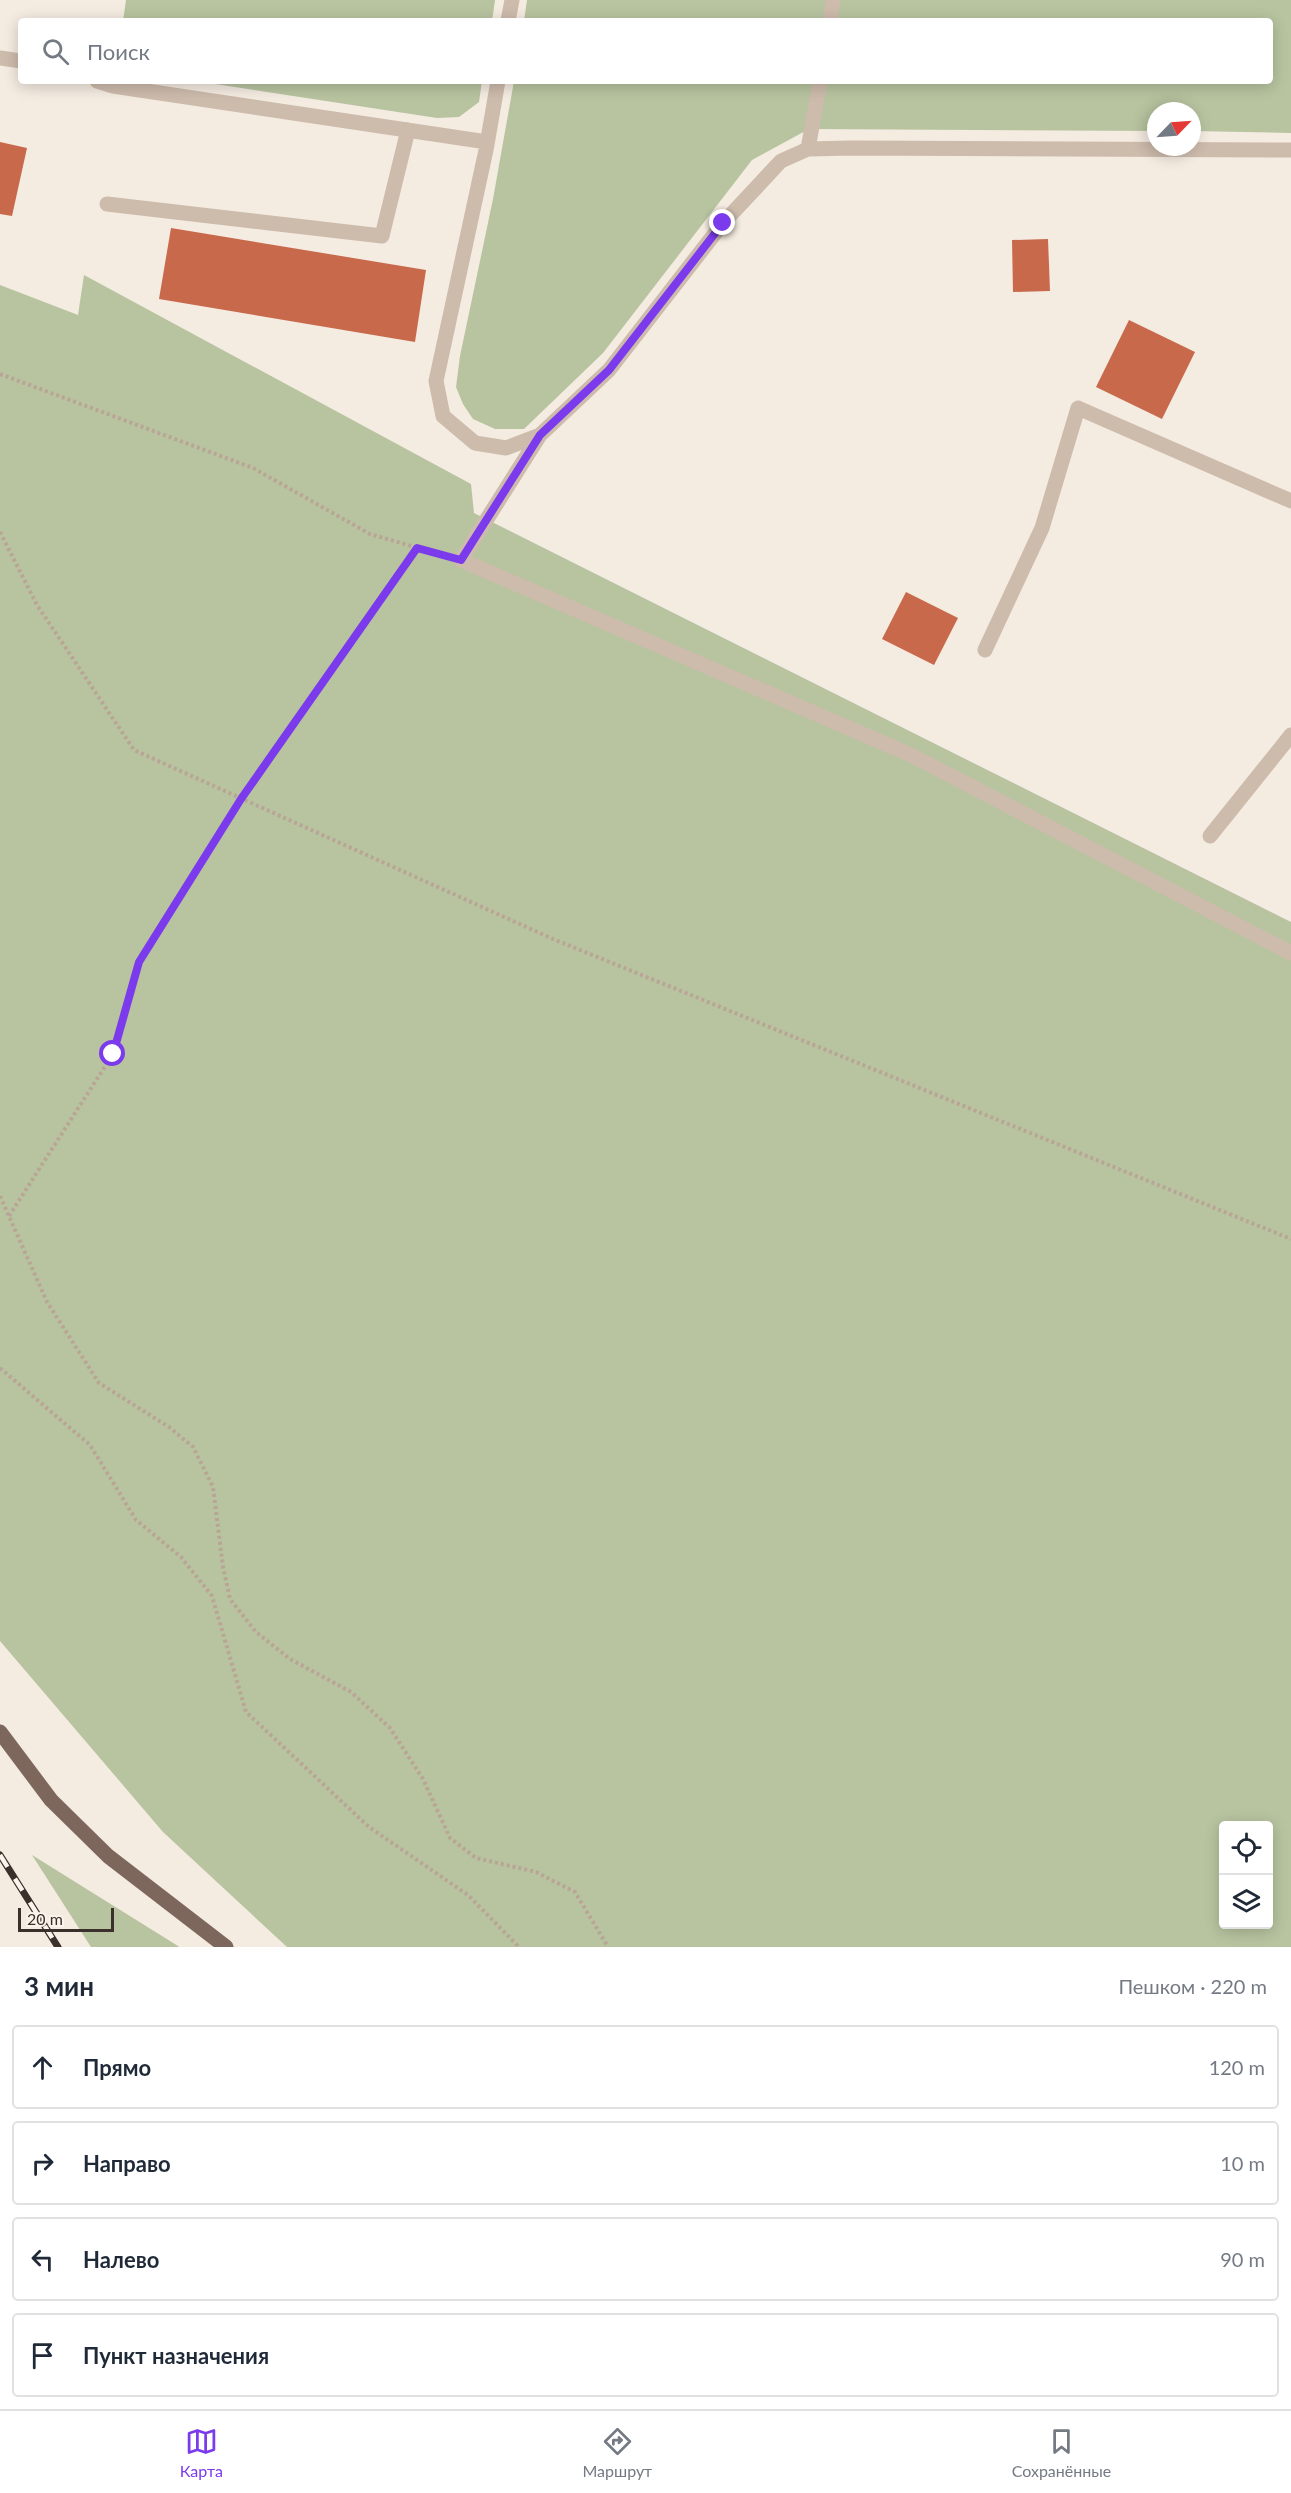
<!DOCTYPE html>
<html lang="ru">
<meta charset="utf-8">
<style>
:root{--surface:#fff;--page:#f6f6f7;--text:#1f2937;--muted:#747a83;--line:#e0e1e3;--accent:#7c3aed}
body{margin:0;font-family:Lato,sans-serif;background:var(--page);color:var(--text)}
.controls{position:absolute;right:18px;bottom:18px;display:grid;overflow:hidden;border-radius:6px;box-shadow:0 3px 15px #0003}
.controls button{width:54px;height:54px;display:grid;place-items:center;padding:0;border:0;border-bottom:2px solid var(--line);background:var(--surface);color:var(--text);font:30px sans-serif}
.compass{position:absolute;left:1147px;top:102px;width:54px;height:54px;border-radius:50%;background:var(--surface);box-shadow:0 3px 15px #0003;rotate:65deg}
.scale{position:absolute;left:18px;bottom:15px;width:96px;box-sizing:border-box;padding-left:6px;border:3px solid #3b302b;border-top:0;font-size:16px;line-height:21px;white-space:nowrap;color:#3b302b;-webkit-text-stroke:4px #fbf5ee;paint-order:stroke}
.stop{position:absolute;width:18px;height:18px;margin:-14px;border:4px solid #7c3aed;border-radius:50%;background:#fff}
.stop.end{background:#7c3aed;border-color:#fff;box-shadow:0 2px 6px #0008}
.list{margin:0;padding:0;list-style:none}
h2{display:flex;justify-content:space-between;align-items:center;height:78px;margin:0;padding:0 24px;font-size:26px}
h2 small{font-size:20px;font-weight:400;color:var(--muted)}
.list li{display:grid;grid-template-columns:39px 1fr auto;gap:18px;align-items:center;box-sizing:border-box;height:84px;margin:0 12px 12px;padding:0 12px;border:2px solid var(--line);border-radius:6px}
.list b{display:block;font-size:22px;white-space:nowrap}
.list em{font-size:20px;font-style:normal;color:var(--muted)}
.icon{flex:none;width:33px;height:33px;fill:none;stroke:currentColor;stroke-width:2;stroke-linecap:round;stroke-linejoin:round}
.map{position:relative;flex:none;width:1291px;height:1947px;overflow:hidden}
.search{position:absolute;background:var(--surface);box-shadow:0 3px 15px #0003;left:18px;right:18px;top:18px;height:66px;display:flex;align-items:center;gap:15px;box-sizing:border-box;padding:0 21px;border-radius:6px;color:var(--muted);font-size:22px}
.sheet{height:462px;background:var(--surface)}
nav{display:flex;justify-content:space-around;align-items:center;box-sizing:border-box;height:84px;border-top:2px solid var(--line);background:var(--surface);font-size:16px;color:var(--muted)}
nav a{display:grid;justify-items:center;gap:3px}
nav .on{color:var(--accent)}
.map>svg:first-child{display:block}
.green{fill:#b8c4a0;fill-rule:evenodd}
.building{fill:#c8694b}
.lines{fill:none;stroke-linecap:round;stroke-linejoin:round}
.path{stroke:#b9a596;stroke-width:4;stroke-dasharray:3 3;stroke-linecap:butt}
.minor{stroke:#cdbbac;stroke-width:15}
.major{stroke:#7d675c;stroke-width:15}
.rail-casing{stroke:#3b302b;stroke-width:7}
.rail{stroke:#fbf5ee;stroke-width:4.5;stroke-dasharray:14;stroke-linecap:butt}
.route{stroke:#7c3aed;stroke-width:8}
</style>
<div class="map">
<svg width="1291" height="1947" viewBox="0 0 1291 1947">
<rect width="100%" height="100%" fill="#f4ebe1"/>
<path class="green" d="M126,0H495L492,21H123Z
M527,0H1291V133L1192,131V111H1156V131L809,129L752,160L603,353L524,429H495L473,419L463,404L456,387L460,356L493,199L514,81H1270V21H524Z
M196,81H482L479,102L459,117L437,118Z
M84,275L471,484L474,513L1291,922V1947H287L163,1832L0,1641V285L78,315ZM1224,1826H1268V1924H1224Z
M32,1855L178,1946L179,1947H91Z"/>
<path class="building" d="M0,142L27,148L12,216L0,214Z
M171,228L426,270L415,342L159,299Z
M1048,239L1050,291L1013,292L1012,240Z
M1129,320L1195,352L1162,419L1096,387Z
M906,592L958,618L934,665L882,639Z"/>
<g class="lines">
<path class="path" d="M0,374L253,468L370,534L439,554
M0,532L37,605L134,750L553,939L1291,1239
M0,1196L47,1302L99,1383L169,1427L193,1447L213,1487L223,1567L230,1599L256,1632L290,1659L351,1692L390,1728L423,1779L450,1838L476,1858L536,1872L575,1892L608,1947
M9,1216L113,1054L139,962L241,799L417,548
M0,1368L90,1445L136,1520L181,1557L212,1596L246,1712L369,1827L468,1895L519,1947"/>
<path class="minor" d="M508,21L512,0
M830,21L833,0
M0,58L21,61
M97,81L113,86L487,142
M498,81L486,150L436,381L443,416L475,443L506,448L540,435
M808,149L820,81
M1291,150L851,148L808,149L781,161L723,223L609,370L540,435L461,560L911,755L1291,953
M107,204L382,236L408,130
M985,650L1042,528L1078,408L1291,501
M1210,836L1291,735"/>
<path class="major" d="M0,1732L51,1800L108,1856L226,1947"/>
<g class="rail-casing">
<path id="rail" d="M0,1855L58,1947"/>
</g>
<use href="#rail" class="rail"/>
</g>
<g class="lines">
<path class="route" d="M113,1054L139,962L241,799L417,548L461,560L540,435L609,370L723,223"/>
</g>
</svg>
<div class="controls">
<button><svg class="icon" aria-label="locate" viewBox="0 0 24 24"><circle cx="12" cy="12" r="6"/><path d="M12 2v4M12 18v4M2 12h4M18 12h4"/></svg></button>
<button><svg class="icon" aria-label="layers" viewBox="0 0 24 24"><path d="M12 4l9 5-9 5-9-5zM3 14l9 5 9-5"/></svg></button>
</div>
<svg class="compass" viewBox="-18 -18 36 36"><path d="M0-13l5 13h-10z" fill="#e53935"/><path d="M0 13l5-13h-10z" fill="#747a83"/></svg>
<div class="scale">20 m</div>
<div class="stop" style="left:113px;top:1054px"></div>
<div class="stop end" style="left:723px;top:223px"></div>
<div class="search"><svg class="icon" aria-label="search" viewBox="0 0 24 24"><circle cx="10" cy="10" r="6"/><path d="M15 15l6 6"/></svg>Поиск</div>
</div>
<section class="sheet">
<h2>3 мин<small>Пешком · 220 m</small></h2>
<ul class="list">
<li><svg class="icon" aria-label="ahead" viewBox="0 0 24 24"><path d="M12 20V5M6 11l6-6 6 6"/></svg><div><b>Прямо</b></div><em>120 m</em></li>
<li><svg class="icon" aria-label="right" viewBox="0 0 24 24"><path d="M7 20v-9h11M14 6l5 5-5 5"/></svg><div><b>Направо</b></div><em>10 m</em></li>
<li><svg class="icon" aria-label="left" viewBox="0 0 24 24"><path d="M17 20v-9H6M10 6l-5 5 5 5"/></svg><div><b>Налево</b></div><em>90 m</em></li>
<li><svg class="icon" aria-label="arrive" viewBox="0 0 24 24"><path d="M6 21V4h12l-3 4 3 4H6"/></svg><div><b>Пункт назначения</b></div></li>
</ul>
</section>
<nav>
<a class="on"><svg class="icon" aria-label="map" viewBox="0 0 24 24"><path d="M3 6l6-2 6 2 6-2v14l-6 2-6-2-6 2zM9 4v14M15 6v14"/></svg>Карта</a>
<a><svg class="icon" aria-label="directions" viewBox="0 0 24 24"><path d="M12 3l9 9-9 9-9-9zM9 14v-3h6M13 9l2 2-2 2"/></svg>Маршрут</a>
<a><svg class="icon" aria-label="saved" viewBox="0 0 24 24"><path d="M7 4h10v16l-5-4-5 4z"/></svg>Сохранённые</a>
</nav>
